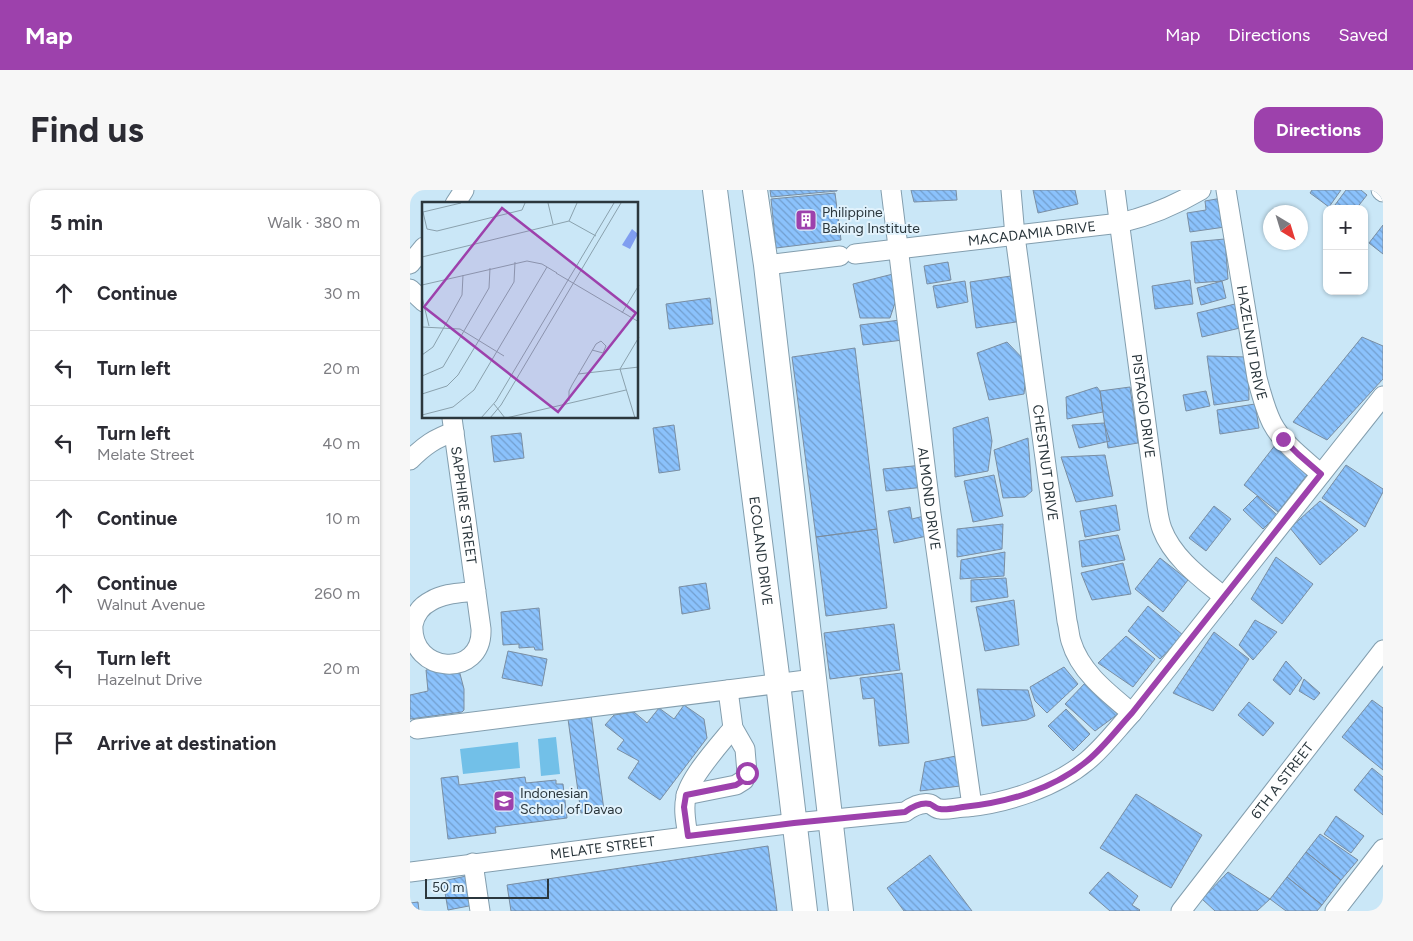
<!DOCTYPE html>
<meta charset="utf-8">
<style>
:root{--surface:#fff;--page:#f7f7f7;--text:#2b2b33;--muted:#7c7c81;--line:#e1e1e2;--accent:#9d41ac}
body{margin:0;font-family:Figtree,sans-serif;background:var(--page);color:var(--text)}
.controls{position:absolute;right:15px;top:15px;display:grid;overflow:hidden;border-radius:10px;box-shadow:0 1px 4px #0004}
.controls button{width:45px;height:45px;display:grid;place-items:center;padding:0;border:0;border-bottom:1px solid var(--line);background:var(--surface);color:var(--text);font:25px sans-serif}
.compass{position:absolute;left:853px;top:15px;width:45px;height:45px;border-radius:50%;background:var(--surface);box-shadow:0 1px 4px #0004;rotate:142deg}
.scale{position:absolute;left:15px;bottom:12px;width:124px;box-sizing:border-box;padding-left:5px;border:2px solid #2b373d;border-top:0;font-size:14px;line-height:18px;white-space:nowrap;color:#2b373d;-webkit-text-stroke:4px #e1f2fc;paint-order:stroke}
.stop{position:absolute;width:15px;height:15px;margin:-11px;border:4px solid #9d41ac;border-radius:50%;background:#fff}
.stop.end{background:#9d41ac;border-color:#fff;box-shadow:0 1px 5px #0008}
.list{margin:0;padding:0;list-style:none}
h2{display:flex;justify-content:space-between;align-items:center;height:65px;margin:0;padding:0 20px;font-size:21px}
h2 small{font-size:16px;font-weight:400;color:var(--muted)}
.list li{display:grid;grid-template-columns:32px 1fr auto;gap:15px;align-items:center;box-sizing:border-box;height:75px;padding:0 20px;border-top:1px solid var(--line)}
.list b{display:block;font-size:19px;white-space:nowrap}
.list p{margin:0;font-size:16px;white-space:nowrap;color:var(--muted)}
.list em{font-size:16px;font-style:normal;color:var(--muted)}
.icon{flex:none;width:28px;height:28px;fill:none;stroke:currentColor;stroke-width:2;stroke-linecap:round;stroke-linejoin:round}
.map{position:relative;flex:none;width:973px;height:721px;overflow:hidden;border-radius:15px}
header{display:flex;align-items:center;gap:30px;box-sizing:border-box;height:70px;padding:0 25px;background:var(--accent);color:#fff}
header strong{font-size:24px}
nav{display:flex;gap:28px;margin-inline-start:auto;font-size:18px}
.intro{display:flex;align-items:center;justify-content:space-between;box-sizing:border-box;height:120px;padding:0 30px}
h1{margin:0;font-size:35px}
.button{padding:12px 22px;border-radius:15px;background:var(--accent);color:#fff;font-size:18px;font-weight:700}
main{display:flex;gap:30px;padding:0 30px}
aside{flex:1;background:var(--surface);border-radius:15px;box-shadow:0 1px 4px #0004}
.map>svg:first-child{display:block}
.park{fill:#72c0e8}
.building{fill:url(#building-back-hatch);stroke:#7a8ea2}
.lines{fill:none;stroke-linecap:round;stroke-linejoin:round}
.minor-casing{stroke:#839eae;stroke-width:21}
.major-casing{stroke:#839eae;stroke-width:26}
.minor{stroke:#fff;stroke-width:19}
.major{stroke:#fff;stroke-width:24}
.route{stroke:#9d41ac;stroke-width:6}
.labels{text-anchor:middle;stroke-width:4;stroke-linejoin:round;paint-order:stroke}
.poi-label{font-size:14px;fill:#2b373d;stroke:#e1f2fc;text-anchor:start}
.street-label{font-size:14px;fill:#2b373d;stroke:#e1f2fc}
.inset-road{fill:none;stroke:#8aa1ad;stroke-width:1}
.view{fill:#9d41ac;fill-opacity:0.15;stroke:#9d41ac;stroke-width:2.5}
.inset-edge{fill:none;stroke:#2b373d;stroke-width:2.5}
</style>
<header>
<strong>Map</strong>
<nav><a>Map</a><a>Directions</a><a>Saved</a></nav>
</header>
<div class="intro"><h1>Find us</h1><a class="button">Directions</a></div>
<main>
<aside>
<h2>5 min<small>Walk · 380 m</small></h2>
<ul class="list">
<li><svg class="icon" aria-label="ahead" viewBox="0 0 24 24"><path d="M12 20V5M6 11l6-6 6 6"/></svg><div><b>Continue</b></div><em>30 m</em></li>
<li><svg class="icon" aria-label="left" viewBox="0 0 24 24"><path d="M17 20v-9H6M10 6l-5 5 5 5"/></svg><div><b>Turn left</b></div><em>20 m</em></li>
<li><svg class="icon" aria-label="left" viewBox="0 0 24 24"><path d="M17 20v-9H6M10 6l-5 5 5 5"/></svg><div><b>Turn left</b><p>Melate Street</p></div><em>40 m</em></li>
<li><svg class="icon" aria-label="ahead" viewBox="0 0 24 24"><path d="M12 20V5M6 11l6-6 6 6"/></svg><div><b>Continue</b></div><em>10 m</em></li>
<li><svg class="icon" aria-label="ahead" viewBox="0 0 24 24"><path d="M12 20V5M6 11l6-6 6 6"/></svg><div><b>Continue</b><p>Walnut Avenue</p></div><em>260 m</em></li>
<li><svg class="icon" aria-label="left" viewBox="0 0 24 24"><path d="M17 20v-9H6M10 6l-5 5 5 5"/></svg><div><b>Turn left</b><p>Hazelnut Drive</p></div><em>20 m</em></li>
<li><svg class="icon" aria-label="arrive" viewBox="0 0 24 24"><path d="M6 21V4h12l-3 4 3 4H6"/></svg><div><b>Arrive at destination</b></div></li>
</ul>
</aside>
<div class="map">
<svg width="973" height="721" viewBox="0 0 973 721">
<defs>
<pattern id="building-back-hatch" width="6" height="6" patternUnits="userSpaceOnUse" patternTransform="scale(1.25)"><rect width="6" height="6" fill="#8bc2fc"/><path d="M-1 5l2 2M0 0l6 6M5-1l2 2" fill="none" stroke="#729ecd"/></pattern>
</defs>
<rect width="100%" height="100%" fill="#cae7f7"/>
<path class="park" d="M146,547L150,584L131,586L128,549Z
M108,552L110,578L53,584L50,559Z"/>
<path class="building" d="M360,0H427V1L361,7Z
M501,0H546L547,10L504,12Z
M623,0H665L668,14L628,23Z
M902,0H931L919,17L900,3Z
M936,0H951L957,5L946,19H922Z
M425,3L431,50L366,58L361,9Z
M812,8L815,37L780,42L777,23L796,20L795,11Z
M973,35V64L959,53Z
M815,49L818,89L812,91L785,93L781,52Z
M538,72L541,90L517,94L514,76Z
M483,84L487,107L480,128H450L443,94Z
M601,86L608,110L606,132L566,138L560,92Z
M780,90L783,114L745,119L742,96Z
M555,91L558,112L527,118L523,96Z
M812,91L816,108L791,115L787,98Z
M300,108L303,134L259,139L256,114Z
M825,114L830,138L792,147L787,123Z
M490,130L493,150L453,155L450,135Z
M952,147L973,156V189L917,250L883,232Z
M597,152L617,173L614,204L579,210L567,163Z
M445,158L467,339L406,347L382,167Z
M797,166L838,167L839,210L804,215Z
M687,197L690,201L693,222L657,229L656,207Z
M720,197L728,253L698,258L690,201Z
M796,201L800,216L776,221L773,205Z
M845,214L849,238L810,244L807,220Z
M578,227L582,251L578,281L545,287L543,238Z
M694,233L700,251L669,258L662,235Z
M264,235L270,280L249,283L243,238Z
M111,243L114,268L84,272L81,246Z
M618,248L622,301L615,307L593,308L584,260Z
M866,254L900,281L868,322L834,295Z
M695,265L703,306L666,312L651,267Z
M513,275L515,297L476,301L473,279Z
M936,275L973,299V302L955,337L912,308Z
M584,285L593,326L563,332L554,291Z
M847,306L867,325L853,339L833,320Z
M910,311L948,340L910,375L880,338Z
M706,315L710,340L675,347L670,321Z
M804,316L821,329L796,361L779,348Z
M500,317L502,329L518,325L522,345L484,353L478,321Z
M593,334L592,359L547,367V339Z
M467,339L477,418L416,426L406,347Z
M708,345L715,370L672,377L669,351Z
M595,362L594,386L550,389L551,370Z
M866,367L903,394L872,434L841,409Z
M750,368L778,390L753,422L725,399Z
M713,373L721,404L682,410L671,383Z
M596,388L598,407L561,412V390Z
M296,393L300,419L272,424L269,397Z
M604,410L609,455L575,461L566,417Z
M738,416L773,445L750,469L718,441Z
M129,418L133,460H125L124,457L109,458V454L93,455L91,422Z
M845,430L867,442L843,470L829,455Z
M484,434L490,480L420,489L414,443Z
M804,442L839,469L803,521L763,503Z
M716,446L745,469L723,497L688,473Z
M98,461L137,469L132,496L92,488Z
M876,471L892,488L880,505L863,490Z
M654,477L668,494L637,523L625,511L620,497Z
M23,479L49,480L54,499V520L52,522L0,529V505L18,501L16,480Z
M492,483L499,553L469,556L464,508L453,509L450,488Z
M894,489L910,503L904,510L889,501Z
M677,491L712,521L685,541L655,514Z
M567,499L618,500L625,526L617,530L572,536Z
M962,510L973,518V580L932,547Z
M839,512L864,533L853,546L828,525Z
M274,515L294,529L297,548L250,610L218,588L229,571L207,559L214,550L195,535L204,525L224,522L237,533L249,518L264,529Z
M656,519L680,544L663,561L638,536Z
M181,525L194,620L171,623L158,529Z
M546,566L550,596L510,601L515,572Z
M962,578L973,587V625L944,600Z
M48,586L49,595L115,587L116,593L146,590V594H153L157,628L85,637L86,643L38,649L31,588Z
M726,604L792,645L761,698L690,658Z
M926,626L954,646L941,663L914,644Z
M910,644L948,670L931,690L896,662Z
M358,656L367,721H101L97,695Z
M896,662L931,690L912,715L877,687Z
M520,665L562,721H494L477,698Z
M698,682L728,706L722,715L730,720L729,721H700L679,703Z
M818,682L860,709L847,721H805L792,709Z
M61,685L64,715L38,720L33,691Z
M877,687L912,715L907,721H876L860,709Z
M8,712L9,721H0V713Z"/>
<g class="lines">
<g class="minor-casing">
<g id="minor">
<path id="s1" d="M481,0L521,324L562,616"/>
<path id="s2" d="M601,0L605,46L657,431C659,438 659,445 661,451C670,482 698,503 722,523"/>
<path id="s3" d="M705,0L747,316C748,323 749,331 752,339C763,368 791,388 814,407"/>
<path id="s4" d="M816,0L847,188C851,203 855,219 862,233C873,254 894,269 911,284"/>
<path d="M971,0L973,2"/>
<path d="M45,14L54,0"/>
<path id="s5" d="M445,64L710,33C740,26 764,16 791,0"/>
<path d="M0,74L14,57"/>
<path d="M356,75L430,66"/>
<path d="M0,99L14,112"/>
<path id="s6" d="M42,228L71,439C73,489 0,484 3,435C5,424 11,416 21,411C34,403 51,403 66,401"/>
<path d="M0,270C14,256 25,248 44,242"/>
<path d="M7,539L404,489"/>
<path d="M276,605L326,595L334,590L337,583L335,559L323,538L318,500"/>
<path d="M278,646C276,633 273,620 276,607C279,588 310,554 323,538"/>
<path d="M63,673L70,721"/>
<path id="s7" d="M0,682L385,633L495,622C502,617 511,612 520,614C523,615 526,619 530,619C538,620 549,617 557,617C597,613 646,597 677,571C694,557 707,539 722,523L973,206"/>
<path id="s8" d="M771,721L973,460"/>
<path d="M925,721L973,659"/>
</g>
</g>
<g class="major-casing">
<g id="major">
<path id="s9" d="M305,0L368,493L395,721"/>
<path d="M345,0L356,75L431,721"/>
</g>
</g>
<use href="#minor" class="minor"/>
<use href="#major" class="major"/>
</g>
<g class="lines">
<path class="route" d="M337,583L334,590L326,595L276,605L274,617L278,646L384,633L495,622C502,617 511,612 520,614C523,615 526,619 530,619C537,620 546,618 553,617C596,613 644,599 677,571C694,557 707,539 722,523L911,284L888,264L873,249"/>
</g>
<defs>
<g id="building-square" transform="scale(1.125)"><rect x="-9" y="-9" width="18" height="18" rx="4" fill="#9d41ac" stroke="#e1f2fc"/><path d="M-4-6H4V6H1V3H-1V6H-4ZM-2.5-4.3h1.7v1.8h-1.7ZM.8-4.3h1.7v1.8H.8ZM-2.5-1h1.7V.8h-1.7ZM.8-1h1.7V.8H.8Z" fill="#fff"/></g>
<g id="school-square" transform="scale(1.125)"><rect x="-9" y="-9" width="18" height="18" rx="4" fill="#9d41ac" stroke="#e1f2fc"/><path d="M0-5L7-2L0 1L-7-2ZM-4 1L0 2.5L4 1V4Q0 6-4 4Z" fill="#fff"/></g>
</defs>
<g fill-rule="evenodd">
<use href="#building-square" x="396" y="30"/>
<use href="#school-square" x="94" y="611"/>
</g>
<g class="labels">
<g class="poi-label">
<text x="412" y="27">Philippine<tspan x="412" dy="16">Baking Institute</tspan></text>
<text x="110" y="608">Indonesian<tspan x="110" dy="16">School of Davao</tspan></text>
</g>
<g class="street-label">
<text dy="5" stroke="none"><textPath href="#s5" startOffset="178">MACADAMIA DRIVE</textPath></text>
<text dy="5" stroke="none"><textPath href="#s4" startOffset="155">HAZELNUT DRIVE</textPath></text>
<text dy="5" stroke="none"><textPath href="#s3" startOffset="218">PISTACIO DRIVE</textPath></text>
<text dy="5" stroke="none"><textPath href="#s2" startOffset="275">CHESTNUT DRIVE</textPath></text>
<text dy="5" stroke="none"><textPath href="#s1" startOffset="311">ALMOND DRIVE</textPath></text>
<text dy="5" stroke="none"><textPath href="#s6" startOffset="88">SAPPHIRE STREET</textPath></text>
<text dy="5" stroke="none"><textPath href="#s9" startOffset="364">ECOLAND DRIVE</textPath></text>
<text dy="5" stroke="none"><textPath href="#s8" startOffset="165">6TH A STREET</textPath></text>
<text dy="5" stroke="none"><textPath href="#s7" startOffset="194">MELATE STREET</textPath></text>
</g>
</g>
<g transform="translate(12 12)">
<rect width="216" height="216" fill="#cae7f7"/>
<path d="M210,27L216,32L208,47L200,43Z" fill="#809ef0"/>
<path class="inset-road" d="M126,1L131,22M1,10L5,27L15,29L100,8L103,1M1,10L39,1M147,19L155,1M0,55L147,19L174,34M134,71L217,120M0,83L105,59L120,62L135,71M0,95L7,124M200,111L217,83M0,125L38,127L82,154M0,153L11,145L40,93L41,73M156,172L217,165M0,174L21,165L67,86L68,66M0,192L25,184L36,173L92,80L93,60M147,199V189L150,183L174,142L179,139L184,144L181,151L170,148M72,202L83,216M0,213L31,205L52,188L125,65M59,216L74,199L192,1M68,216L79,203L199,1M84,216L204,188M213,216L198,167L217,135"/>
<path class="view" d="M80,6L214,111L136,210L2,105Z"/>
<rect width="216" height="216" class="inset-edge"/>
</g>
</svg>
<div class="controls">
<button>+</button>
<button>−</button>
</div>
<svg class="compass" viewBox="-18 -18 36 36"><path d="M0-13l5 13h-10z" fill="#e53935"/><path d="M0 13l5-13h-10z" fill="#7c7c81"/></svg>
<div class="scale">50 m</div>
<div class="stop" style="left:337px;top:583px"></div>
<div class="stop end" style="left:873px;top:249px"></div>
</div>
</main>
